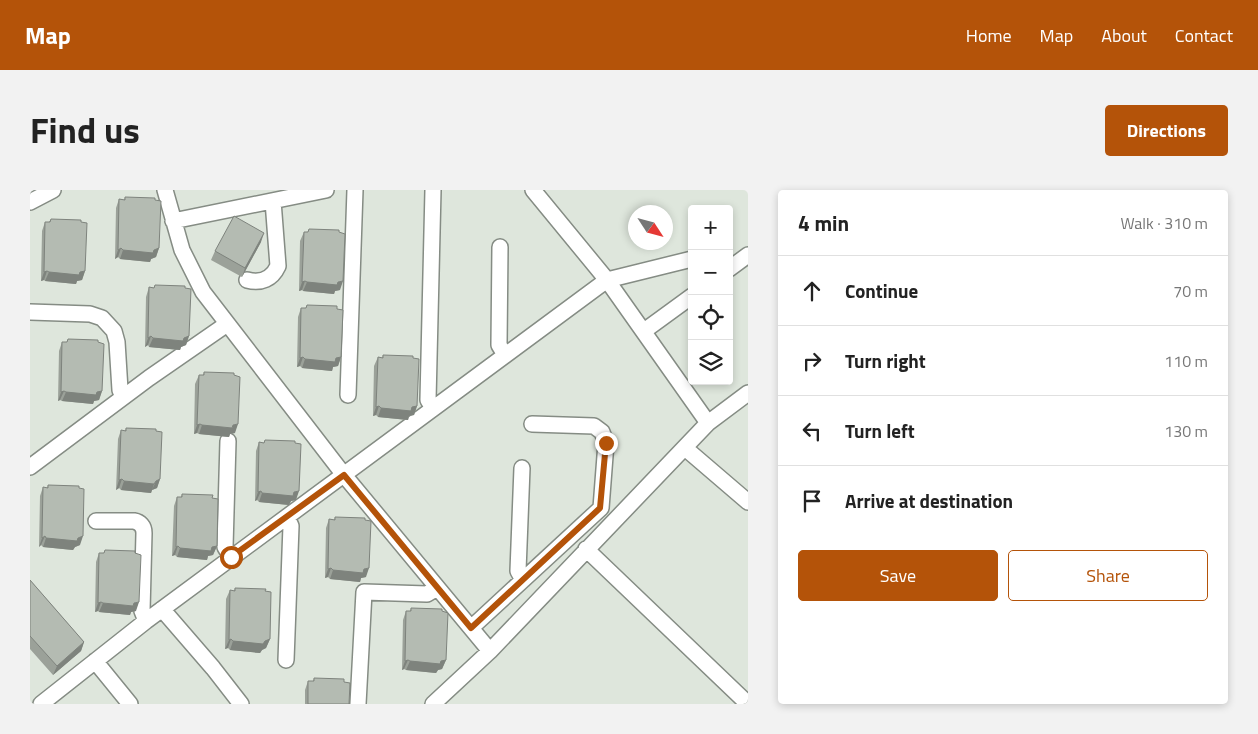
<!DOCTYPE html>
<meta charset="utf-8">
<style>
:root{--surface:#fff;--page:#f2f2f2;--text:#222;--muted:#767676;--line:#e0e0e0;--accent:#b45309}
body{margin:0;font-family:"Titillium Web",sans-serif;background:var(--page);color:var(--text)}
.controls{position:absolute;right:15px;top:15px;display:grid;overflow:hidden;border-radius:5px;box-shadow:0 2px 8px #0003}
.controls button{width:45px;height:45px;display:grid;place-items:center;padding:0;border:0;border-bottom:1px solid var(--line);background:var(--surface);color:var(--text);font:25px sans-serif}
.compass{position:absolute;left:598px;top:15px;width:45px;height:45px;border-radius:50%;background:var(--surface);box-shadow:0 2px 8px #0003;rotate:126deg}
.stop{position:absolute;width:15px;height:15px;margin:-11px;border:4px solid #b45309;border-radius:50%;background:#fff}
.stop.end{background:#b45309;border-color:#fff;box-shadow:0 1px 5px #0008}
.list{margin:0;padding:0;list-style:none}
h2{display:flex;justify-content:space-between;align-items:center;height:65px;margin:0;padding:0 20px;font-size:21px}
h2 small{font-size:16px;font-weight:400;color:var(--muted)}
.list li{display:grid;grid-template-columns:32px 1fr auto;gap:15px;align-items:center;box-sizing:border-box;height:70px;padding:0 20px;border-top:1px solid var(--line)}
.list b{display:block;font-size:19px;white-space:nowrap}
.list em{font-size:16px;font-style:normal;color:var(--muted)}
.actions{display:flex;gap:10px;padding:15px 20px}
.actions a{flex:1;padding:11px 0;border:1px solid var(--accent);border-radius:5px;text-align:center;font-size:18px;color:var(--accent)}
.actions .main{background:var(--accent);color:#fff}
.icon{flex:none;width:28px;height:28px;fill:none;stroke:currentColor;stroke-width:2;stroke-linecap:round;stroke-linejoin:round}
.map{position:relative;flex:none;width:718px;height:514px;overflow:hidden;border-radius:5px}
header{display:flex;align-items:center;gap:30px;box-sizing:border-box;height:70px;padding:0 25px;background:var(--accent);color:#fff}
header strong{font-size:24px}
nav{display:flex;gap:28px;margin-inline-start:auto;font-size:18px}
.intro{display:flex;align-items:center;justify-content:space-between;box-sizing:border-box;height:120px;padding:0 30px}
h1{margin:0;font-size:35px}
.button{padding:12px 22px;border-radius:5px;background:var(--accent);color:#fff;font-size:18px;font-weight:700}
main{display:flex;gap:30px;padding:0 30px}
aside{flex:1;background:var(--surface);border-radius:5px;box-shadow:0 2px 8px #0003}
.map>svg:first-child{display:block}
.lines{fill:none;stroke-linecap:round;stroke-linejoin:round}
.minor-casing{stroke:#858c84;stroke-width:18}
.minor{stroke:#fff;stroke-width:15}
.wall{fill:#9ba199}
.shaded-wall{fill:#7e837d}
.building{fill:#b4bbb2;stroke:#7e837d}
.route{stroke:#b45309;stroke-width:6}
</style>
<header>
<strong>Map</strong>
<nav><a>Home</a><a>Map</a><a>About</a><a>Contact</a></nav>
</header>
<div class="intro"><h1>Find us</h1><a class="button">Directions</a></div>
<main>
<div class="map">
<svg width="718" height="514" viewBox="0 0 718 514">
<rect width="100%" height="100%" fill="#dee6dc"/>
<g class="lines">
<g class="minor-casing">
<path id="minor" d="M135,0L152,60L173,102L314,285L460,461
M403,0L398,210L403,218
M503,0L577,90L678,233
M0,12L23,0
M143,31L296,0
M470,57L469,155L475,165
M699,79L718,65
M217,90C231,94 242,89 248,76L243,11
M0,122L60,124L72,128L84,141L87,152L90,200L93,207
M614,141L662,106
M318,205L325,0
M198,251L195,357L201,367
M655,258L718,312
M0,277L119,188L197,134
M492,278L488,381L493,390
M66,331H104C110,332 114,336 114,343L112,421L116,431
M556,359L718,514
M132,419L183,478L211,514
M441,438L571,318L576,253L572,242L564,236L502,234
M256,470L261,336L257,327
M65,471L100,514
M11,514L116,431L577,90L662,69
M328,514L334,402L397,404L407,398
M403,514L460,461L678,233L718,203"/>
</g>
<use href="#minor" class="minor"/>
</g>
<path class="wall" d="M95,7L129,58L126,67L121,69L120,72L90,69L88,67L85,69L86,18L89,9L94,10Z
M21,29L55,81L52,90L47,91L46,94L15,91L14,90L11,91L12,41L15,32H19Z
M279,39L310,100L305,101L304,104L273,101L272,100L269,101L270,51L274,42H278Z
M231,52L212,87L181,70L185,61Z
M125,95L159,146L156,155L151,157L150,160L119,157L118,155L115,157L116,107L119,97L124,98Z
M277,115L311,167L308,176L303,177L302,181L272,178L270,176L267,177L268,127L271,118H276Z
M38,149L72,201L69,210L64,211L63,214L32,211L30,210L28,211L29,161L32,152H37Z
M353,165L387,216L384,225L379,226L378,230L348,227L346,225L343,226L344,176L348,167L352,168Z
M174,182L205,243L200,244L199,247L169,244L167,243L164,244L165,194L169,185H173Z
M96,238L126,241L130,289L127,298L122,300L121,303L91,300L89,298L86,300L88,249L91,240L95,241Z
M235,250L266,310L261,311L259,315L229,312L227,310L225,311L226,261L229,252L234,253Z
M18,295L50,355L45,357L43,360L13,357L11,355L9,357L10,306L13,297L17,298Z
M152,304L187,356L183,365L178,366L177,370L147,367L145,365L142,366L144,316L147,307H151Z
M305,327L336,387L331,388L330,392L300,389L298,387L295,388L296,338L299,329L304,330Z
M75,360L106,421L101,422L100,425L69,422L68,421L65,422L66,372L69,363H74Z
M0,390L54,452L51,461L23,485L0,459Z
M205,398L235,401L240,449L236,458L232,460L230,463L200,460L198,458L195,459L196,409L200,400L204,401Z
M381,418L416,470L412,479L408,480L406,483L376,480L374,479L372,480L373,430L376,421H380Z
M284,488L314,492L319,514H275V500L278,491H283Z"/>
<path class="shaded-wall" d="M234,43L231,52L212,87L215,78Z
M91,58L88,67L85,69L88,60Z
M129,58L126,67L121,69L120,72L90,69L93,60H124Z
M17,81L14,90L11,91L14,82Z
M55,81L52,90L47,91L46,94L15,91L19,82H50Z
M275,91L272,100L269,101L272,92Z
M313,91L310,100L305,101L304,104L273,101L277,92H308Z
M121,146L118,155L115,157L118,148Z
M159,146L156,155L151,157L150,160L119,157L123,148Z
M273,167L270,176L267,177L270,168Z
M311,167L308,176L303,177L302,181L272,178L275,169L306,168Z
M34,201L30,210L28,211L31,202Z
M72,201L69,210L64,211L63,214L32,211L36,202H67Z
M349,216L346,225L343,226L346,217Z
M387,216L384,225L379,226L378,230L348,227L351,218L382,217Z
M170,234L167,243L164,244L167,235Z
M208,234L205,243L200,244L203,235Z
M172,235L202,238L199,247L169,244Z
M92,289L89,298L86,300L89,290Z
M130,289L127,298L122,300L126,291Z
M94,291L124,294L121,303L91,300Z
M231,301L227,310L225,311L228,302Z
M269,301L266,310L261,311L259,315L229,312L232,303L264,302Z
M15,346L11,355L9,357L12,348Z
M53,346L50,355L45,357L43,360L13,357L16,348H48Z
M148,356L145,365L142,366L146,357Z
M187,356L183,365L178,366L177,370L147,367L150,358L182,357Z
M301,378L298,387L295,388L298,379Z
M339,378L336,387L331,388L330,392L300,389L303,380L334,379Z
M71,412L68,421L65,422L68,413Z
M109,412L106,421L101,422L104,413Z
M73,413L103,416L100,425L69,422Z
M201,449L198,458L195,459L199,450Z
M240,449L236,458L232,460L230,463L200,460L203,451H235Z
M54,452L51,461L23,485L27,476Z
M378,470L374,479L372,480L375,471Z
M416,470L412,479L408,480L406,483L376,480L380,471Z"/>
<path class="building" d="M95,7L125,8V10L131,11L129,58L124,60L123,63L93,60L91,58L88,60L89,9L95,10Z
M204,26L234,43L215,78L185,61Z
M21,29L51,30V32L57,33L55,81L50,82L49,85L19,82L17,81L14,82L15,32H20Z
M279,39L309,40V42L315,44L313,91L308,92L307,95L277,92L275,91L272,92L274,42H278Z
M125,95L155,96V98L161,99L159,146L154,148L153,151L123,148L121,146L118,148L119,97L124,98Z
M277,115L307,116V119L313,120L311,167L306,168L305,172L275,169L273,167L270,168L271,118H276Z
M38,149L68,150V152L74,154L72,201L67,202L66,205L36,202L34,201L31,202L32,152H37Z
M353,165L383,166V168L389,169L387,216L382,217L381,221L351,218L349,216L346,217L348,167L353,168Z
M174,182L204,183V185L210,187L208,234L203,235L202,238L172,235L170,234L167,235L169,185H174Z
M96,238L126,239V241L132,242L130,289L126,291L124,294L94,291L92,289L89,290L91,240L96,241Z
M235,250L265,251V253L271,254L269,301L264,302L263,306L232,303L231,301L228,302L229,252L234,253Z
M18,295L49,296V298L54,299L53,346L48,348L47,351L16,348L15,346L12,348L13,297L18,298Z
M152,304L183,305L182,308L188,309L187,356L182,357L181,361L150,358L148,356L146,357L147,307H152Z
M305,327L335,328V330L341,331L339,378L334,379L333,383L303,380L301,378L298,379L299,329L305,330Z
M75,360L105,361V363L111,365L109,412L104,413L103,416L73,413L71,412L68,413L69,363H74Z
M0,390L54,452L27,476L0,446Z
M205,398L236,399L235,401L241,402L240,449L235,451L233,454L203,451L201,449L199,450L200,400L205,401Z
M381,418L412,419V421L418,423L416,470L411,471L410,474L380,471L378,470L375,471L376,421H381Z
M284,488L314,489V492L320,493L319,514H278V491H284Z"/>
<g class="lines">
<path class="route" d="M201,367L314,285L441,438L570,318L576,253"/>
</g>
</svg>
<div class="controls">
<button>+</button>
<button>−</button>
<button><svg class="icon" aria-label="locate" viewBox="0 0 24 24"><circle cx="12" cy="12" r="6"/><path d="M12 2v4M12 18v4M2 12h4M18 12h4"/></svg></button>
<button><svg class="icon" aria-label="layers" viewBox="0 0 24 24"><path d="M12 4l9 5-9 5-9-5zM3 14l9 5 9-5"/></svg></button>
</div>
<svg class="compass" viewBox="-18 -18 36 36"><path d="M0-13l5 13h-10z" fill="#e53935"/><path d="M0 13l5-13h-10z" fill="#767676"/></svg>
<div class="stop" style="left:201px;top:367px"></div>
<div class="stop end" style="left:576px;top:253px"></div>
</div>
<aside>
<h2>4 min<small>Walk · 310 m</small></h2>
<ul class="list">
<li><svg class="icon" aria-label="ahead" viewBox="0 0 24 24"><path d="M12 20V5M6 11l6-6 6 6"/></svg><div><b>Continue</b></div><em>70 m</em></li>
<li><svg class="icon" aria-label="right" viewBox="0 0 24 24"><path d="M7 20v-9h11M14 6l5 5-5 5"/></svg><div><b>Turn right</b></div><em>110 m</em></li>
<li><svg class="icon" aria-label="left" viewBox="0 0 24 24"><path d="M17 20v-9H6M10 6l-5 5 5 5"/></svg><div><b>Turn left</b></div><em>130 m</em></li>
<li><svg class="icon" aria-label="arrive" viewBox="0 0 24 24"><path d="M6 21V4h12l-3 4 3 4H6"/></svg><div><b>Arrive at destination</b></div></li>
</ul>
<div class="actions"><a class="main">Save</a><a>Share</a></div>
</aside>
</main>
